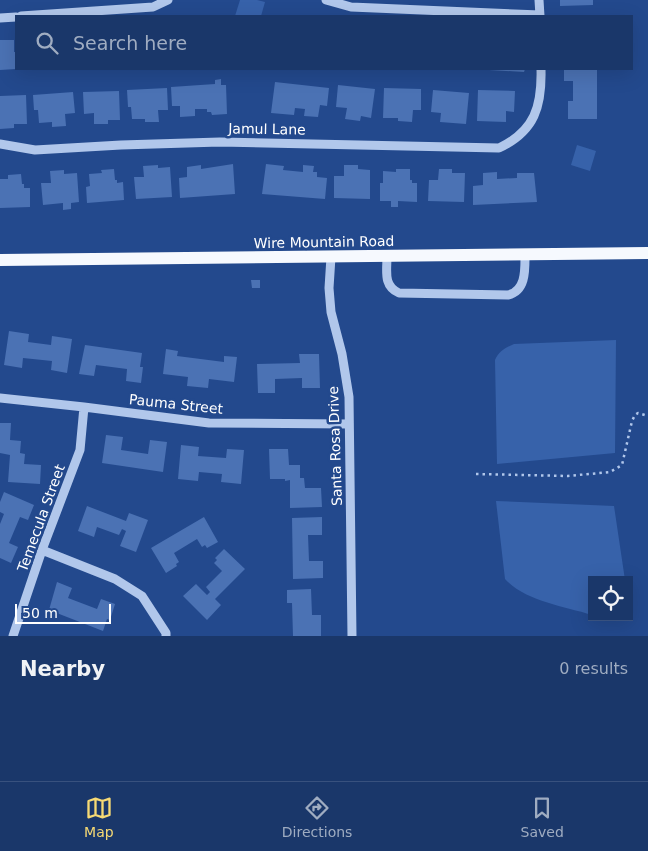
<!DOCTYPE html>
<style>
:root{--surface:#1a376a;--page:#233f70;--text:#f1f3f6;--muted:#9facc1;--line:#38517e;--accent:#f7da74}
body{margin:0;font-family:"DejaVu Sans",sans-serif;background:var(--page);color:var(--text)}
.controls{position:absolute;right:15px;bottom:15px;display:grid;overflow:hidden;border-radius:0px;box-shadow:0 5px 20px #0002}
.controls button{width:45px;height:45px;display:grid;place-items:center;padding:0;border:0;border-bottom:1px solid var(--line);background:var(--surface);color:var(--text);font:25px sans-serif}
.scale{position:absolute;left:15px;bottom:12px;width:96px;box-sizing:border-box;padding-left:5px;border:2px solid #fff;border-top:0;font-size:14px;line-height:18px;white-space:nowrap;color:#fff;-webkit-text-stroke:4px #23498d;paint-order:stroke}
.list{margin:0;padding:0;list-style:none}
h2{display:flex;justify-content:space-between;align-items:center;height:65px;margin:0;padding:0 20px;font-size:21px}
h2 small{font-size:16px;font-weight:400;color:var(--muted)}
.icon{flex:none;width:28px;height:28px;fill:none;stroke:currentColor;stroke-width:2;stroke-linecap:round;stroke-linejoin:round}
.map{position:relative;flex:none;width:648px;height:636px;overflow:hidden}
.search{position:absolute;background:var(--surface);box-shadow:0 5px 20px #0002;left:15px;right:15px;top:15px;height:55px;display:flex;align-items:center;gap:12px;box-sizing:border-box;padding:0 18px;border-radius:0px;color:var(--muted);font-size:19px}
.sheet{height:145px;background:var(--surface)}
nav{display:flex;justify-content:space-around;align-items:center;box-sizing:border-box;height:70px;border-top:1px solid var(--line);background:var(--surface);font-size:14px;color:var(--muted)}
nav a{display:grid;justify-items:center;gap:2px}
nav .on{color:var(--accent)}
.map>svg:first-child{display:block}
.green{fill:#3762aa}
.building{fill:#4b72b4}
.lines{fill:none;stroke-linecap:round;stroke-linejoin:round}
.path{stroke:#b1c7eb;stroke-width:2.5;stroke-dasharray:2.5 4;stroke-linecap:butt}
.minor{stroke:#b1c7eb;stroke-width:9}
.major{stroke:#f6f9fe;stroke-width:12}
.labels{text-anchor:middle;stroke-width:5;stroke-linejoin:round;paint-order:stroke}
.street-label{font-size:14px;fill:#fff;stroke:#23498d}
</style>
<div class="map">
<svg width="648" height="636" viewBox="0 0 648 636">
<rect width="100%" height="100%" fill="#23498d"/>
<path class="green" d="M240,0H257L265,2L261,16H235Z
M577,145L596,151L590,171L571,165Z
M616,340L615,453L497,464L495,360C499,351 505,348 514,344Z
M496,501L614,506L625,580H592V615C563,606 525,601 505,579Z"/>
<path class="building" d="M560,0H593V5L560,6Z
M0,40H14V52H16V69L0,70Z
M489,69H525L524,72L489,70Z
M564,69H597V119H568V101H573V81H564Z
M221,79V85H226L227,114L212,115L211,112H207V109H195V116L180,117V106H172L171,87L215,84V80Z
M275,82L329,88L327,106L320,105L318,117L304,116L305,109L295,108L294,115L271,113Z
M338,85L375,89L371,118L361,116L360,121L345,119L347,108L336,107Z
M167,88L168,110H158L159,122H145V119H132L131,107H128L127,90Z
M384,88L421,89V110H413L412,122L398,121V118H383Z
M433,90L469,93L466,124L440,122L441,113L431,112Z
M478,90L515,91L514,112L506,111V122L477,121Z
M119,91L120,120H108V124H94V113L84,114L83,92Z
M73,92L75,113L65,114L66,126L52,127V122L39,123L38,110H34L33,95Z
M26,95L27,124H14V128L0,129V96Z
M233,164L235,194L180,198L179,178L187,177V167L201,165V169Z
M266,164L284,166L283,170L303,172V165L314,166L313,172H317V177L327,178L325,199L262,194Z
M158,165V168L170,167L172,197L136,199L134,177H144L143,166Z
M344,165H358V169L370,170V199L334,198V176H344Z
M114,169L115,180H117V183L123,182L124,200L87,203L86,187L90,186L89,174L102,173L101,170Z
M396,169H410V180H412V183H417V202L398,201V207H391V201H380V183H383V171L396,172Z
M439,169H452V173H465L464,202L428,201L429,180H438Z
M64,170V174L77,173L79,202L71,203V209L63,210V203L43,205L41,183H51L50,171Z
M497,172V179L517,178V173H534L537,202L473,205V186L483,185V173Z
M21,174L22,184H24V188H30V207L0,208V179H8V175Z
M251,280H260V288H252Z
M9,331L29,334L28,342L51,345L52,336L72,339L67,373L51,370L52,361L23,358L22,368L4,365Z
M85,345L142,353L140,367H143L141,383L126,381L127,369L96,365L94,376L79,374Z
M166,349L178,351L177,356L224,362V356L237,357L234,382L209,379L208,388L187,386L188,377L163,374Z
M299,354H319L320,388H302V378L275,379V393H258L257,364L300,363Z
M0,423H11L10,440L21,441L20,453L25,454L24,464L41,465L40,484L8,482L10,455L0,453Z
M106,435L123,437L121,450L148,454L150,440L167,442L163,472L102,463Z
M181,445L199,447L198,456L226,458L227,449L244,450L241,484L221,482L222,474L199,472L198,481L178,479Z
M269,449H288L289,465H300V478H304L305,488H321L322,507L290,508V480L285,481V479H270Z
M4,492L34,505L28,520L20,517L9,543L18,547L11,563L0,558V524L4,514L0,512V502Z
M87,506L126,521L129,513L148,520L136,552L120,546L126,531L122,529L119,535L97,527L94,537L78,531Z
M204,517L218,542L207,548L205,545L202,547L197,539L174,553L179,562L176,564L177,566L166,573L151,548Z
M322,517V535H308L309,561H323V578L293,579L292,518Z
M224,549L245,569L215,599L221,605L207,620L183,596L196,584L207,595L210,592L206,587L222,571L214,563L217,560L215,558Z
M57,582L72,588L68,598L97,609L101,599L115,604L110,620L107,619L103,631L49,610Z
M311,589L312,615H321V636H293L292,603H287V590Z"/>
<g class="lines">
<path class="path" d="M476,474L568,476L610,472L622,465L632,421L635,415L638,413L648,416"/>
<path class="minor" d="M326,0L351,7L540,15
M539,0L540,16
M21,16L153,7L168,0
M0,18L16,17
M0,144L35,150L121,145L220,142L499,148C535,131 542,106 541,69
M331,257L329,288L331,312L342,354L349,397L352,636
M387,257C387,271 383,286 399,293L508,295C526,291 525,270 525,255
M0,398L84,407L209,423L349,424
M42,550L115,579L142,596L166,633V636
M13,636L42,550L80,450L84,407"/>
<path class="major" d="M0,260L648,253"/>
</g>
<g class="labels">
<g class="street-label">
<text transform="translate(267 129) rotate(1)" y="5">Jamul Lane</text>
<text transform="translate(324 242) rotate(-1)" y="5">Wire Mountain Road</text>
<text transform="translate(176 404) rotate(6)" y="5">Pauma Street</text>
<text transform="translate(335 446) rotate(-92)" y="5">Santa Rosa Drive</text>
<text transform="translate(41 518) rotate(-70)" y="5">Temecula Street</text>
</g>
</g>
</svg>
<div class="controls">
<button><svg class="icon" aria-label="locate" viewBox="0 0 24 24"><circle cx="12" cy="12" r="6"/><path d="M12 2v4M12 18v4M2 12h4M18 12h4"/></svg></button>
</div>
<div class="scale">50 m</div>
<div class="search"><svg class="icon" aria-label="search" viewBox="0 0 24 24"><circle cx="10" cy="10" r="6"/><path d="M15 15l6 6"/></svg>Search here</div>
</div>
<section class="sheet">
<h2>Nearby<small>0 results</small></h2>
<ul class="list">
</ul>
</section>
<nav>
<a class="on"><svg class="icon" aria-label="map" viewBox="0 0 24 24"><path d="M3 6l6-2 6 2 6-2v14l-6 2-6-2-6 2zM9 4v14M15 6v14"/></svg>Map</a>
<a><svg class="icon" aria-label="directions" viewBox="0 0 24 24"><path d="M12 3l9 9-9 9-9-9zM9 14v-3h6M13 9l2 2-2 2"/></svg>Directions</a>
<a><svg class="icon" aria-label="saved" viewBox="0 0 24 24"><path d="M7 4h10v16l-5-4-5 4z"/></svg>Saved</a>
</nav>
